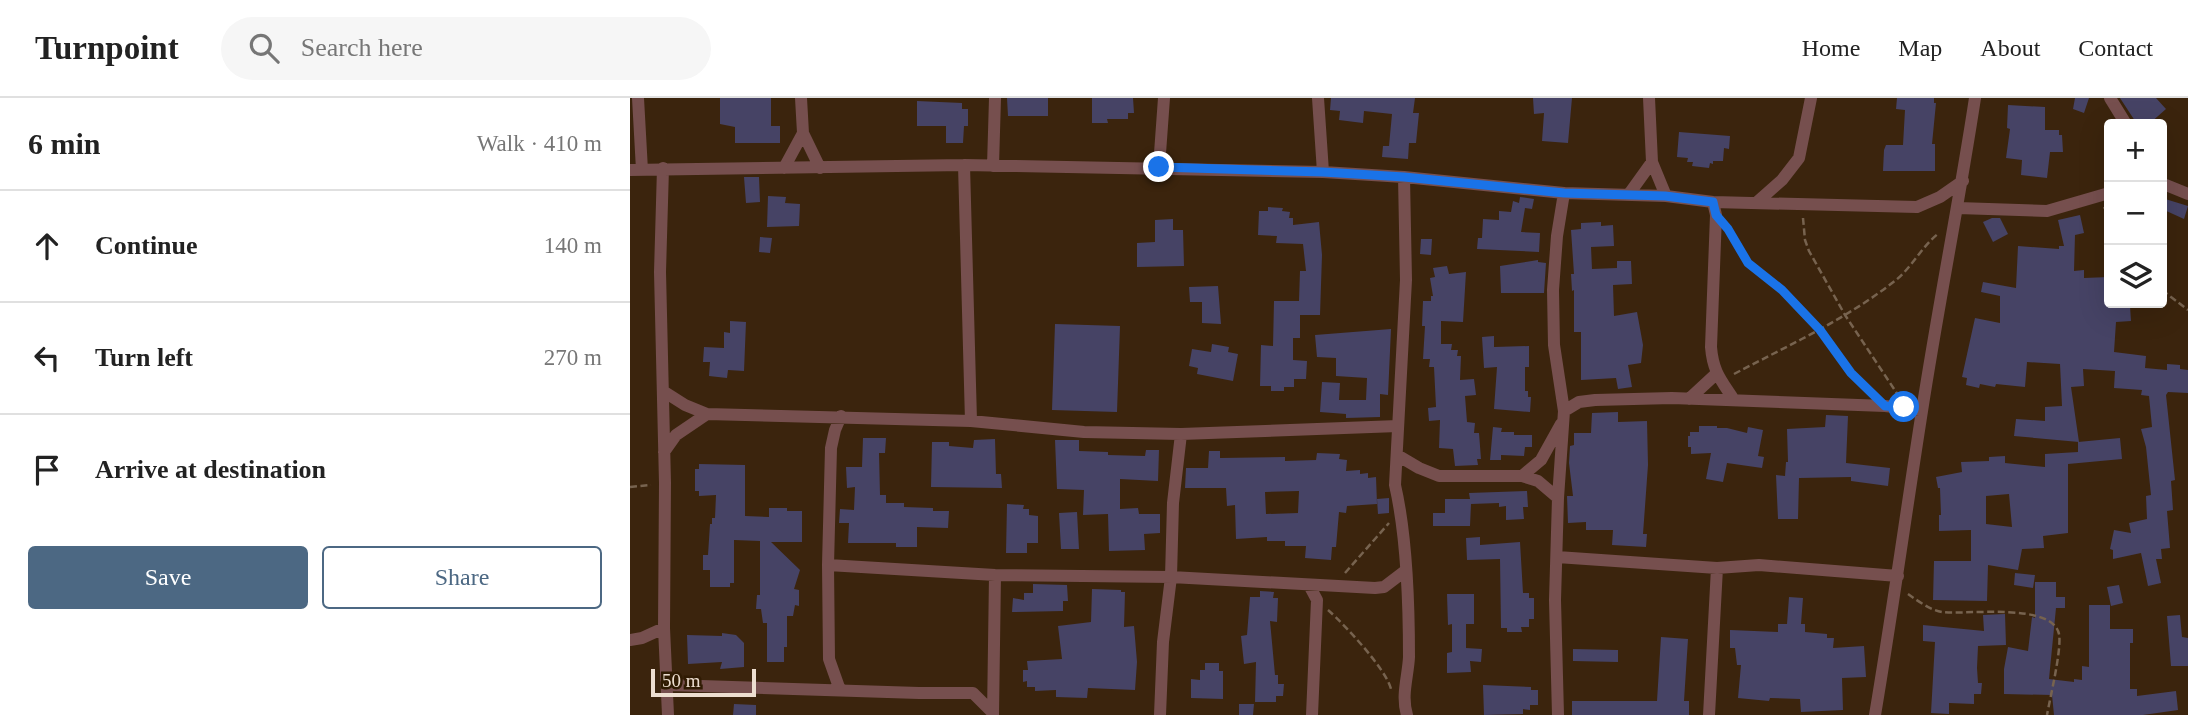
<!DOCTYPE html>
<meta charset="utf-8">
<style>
:root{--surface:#fff;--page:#f6f6f6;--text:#222;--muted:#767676;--line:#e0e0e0;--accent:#4c6883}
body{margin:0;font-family:Georgia,serif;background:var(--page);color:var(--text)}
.controls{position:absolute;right:21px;top:21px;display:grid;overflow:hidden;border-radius:7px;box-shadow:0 7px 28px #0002}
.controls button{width:63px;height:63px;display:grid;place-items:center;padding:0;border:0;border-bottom:2px solid var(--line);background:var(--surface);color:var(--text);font:35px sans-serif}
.scale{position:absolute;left:21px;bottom:18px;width:105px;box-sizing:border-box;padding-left:7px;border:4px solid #edded0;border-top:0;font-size:19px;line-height:24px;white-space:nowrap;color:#edded0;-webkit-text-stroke:5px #301b03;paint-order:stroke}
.stop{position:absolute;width:21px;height:21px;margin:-16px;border:5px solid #1a73e8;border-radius:50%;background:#fff}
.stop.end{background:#1a73e8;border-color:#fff;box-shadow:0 2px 7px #0008}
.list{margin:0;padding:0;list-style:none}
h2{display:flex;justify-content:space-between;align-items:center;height:91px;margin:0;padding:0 28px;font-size:30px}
h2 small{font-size:23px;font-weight:400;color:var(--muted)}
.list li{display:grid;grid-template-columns:46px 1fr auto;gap:21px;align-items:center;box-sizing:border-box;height:112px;padding:0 28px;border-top:2px solid var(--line)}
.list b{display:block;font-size:26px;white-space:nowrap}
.list em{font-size:23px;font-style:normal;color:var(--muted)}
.actions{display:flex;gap:14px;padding:21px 28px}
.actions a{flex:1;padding:16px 0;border:2px solid var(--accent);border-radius:7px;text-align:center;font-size:24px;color:var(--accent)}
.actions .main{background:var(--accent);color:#fff}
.icon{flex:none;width:38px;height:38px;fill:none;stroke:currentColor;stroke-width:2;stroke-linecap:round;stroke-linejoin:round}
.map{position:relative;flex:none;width:1558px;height:617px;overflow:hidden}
header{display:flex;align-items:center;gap:42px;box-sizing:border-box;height:98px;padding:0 35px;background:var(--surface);border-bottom:2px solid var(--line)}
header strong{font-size:33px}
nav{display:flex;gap:38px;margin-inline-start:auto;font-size:24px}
.search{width:490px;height:63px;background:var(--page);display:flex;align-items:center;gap:18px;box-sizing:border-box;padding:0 24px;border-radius:38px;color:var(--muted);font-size:26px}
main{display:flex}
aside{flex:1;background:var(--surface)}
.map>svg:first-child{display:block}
.building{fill:#464365;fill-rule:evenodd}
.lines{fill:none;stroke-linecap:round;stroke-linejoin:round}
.path{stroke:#77634f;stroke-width:2.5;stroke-dasharray:7 3.5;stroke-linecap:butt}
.minor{stroke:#764f4e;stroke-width:12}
.route{stroke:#1a73e8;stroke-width:9}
</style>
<header>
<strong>Turnpoint</strong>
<div class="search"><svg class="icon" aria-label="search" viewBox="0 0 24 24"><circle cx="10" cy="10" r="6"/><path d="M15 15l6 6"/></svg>Search here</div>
<nav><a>Home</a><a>Map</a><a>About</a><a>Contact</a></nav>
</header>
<main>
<aside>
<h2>6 min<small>Walk · 410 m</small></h2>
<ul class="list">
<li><svg class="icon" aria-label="ahead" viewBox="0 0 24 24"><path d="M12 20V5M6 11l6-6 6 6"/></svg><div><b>Continue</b></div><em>140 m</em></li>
<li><svg class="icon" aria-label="left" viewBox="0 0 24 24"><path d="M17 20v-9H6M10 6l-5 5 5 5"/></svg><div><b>Turn left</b></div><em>270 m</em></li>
<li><svg class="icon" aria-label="arrive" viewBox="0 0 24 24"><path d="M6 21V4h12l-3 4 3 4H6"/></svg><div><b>Arrive at destination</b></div></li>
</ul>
<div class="actions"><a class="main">Save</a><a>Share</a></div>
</aside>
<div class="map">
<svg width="1558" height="617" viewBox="0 0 1558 617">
<rect width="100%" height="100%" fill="#3b240d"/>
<path class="building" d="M90,0H141V28H150V45H105V29L90,26Z
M377,0H418V18H378Z
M462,0H503L504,15H498V21H477L478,25H462Z
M701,0H785L783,15H789L786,45H779L778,61L752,59L753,48H759L762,16L734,13L733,25L709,22L710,13L700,12Z
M903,0H942L938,45L912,43L914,15L904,16Z
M1267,0H1304V5H1306L1302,46H1305V73H1253L1254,52L1256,47H1273L1275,12L1266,11Z
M1445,0H1459L1454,15L1443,11Z
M1490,0H1526L1536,11L1519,26H1507Z
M287,3L332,5V11H338V28H334L333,45H316V28H287Z
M1378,7L1415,9V32H1429V37H1432L1433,54H1420L1417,80L1391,77L1392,62L1376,60L1380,31L1377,30Z
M1049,34L1100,38L1099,51L1094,50L1093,63H1083V66L1080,65L1079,70L1062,68L1063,64H1057L1058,60L1047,59Z
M114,79H129L130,104L116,105Z
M138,98L156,99L155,105L170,106L169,128L137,129Z
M890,99L904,101L902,111L895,110L891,134L910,135L909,154L847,151L848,140H852L853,121L869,122V113L881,114L883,103L889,105Z
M1532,100L1558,108L1554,121L1532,111Z
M638,109L653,110L652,113L660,114L659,120H663V127L689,124L692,157L690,217H670V240H663V262L677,263L676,281H664V289H654V293H641V288H630L631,247L643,248L644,203H669L670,173H676L673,146L646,145L647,138L628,137L629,113H638Z
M1450,117L1454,135L1445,137L1444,173L1454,172V180L1479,179V206H1483V209L1500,208L1501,223L1486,224L1484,254L1516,258L1515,270L1537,272V266L1550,267V271L1558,272V295L1538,294L1536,297L1545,382L1541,383L1543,412L1537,413L1540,450L1531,451L1532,461H1526L1531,485L1518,488L1511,455L1483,461V452L1480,451L1484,432L1501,435L1499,425L1517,421L1516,398L1521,397L1516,349L1511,331L1522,329L1519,298L1511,297L1512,292L1484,290L1485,273L1453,271L1454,288L1441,289L1449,344L1384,338L1386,321L1415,323V309L1432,308L1430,266L1397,264L1395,289L1366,286L1365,289L1350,286L1349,290L1336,287L1337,280L1332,279L1345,220L1370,225V198L1351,194L1353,184L1386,190L1388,148L1429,151V148H1434L1428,122Z
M1362,120H1370L1378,136L1363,144L1353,124Z
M543,121V132H553L554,168L507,169V145L525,144V122Z
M971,124V128L983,127L984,148L961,149L962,171L987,170V163H1001L1002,186L983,187L984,218L1007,214L1013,247L1011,265L998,267L1002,289L988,291L986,280L951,282V234H944V192L942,193L941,176H944L941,132L951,131V125Z
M130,139L142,140L140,155L129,154Z
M791,141H802L801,157L790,156Z
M908,162V164L916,165L914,195H871L870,168Z
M817,168L819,176L836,174L833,224L811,223V246H822L821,252H828L827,258H831L830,282L844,281L846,297L835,298L837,324L845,325L844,335H849L851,361H847L848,367L825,368L823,351L809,350L810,322L799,323L798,310L806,309L804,269H799L800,261H793L795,228H792L793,203H801V198H803L800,180L805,179L803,170Z
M588,188L591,226L572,225V204H560L559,189Z
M100,223L116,224L114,273L98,272L97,280L79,278L80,264H73L74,249L94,250V234L100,235Z
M425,226L490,228L487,314L422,312Z
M761,231L758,297L750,296V319L716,320V316L690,314L692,284L710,285L709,302H736L737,280L706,278V260L687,259L685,237Z
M864,238V249L899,248V269H895V293H898V299H901L900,314L864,311L867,269L854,270L852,239Z
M582,246L599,249L598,254L608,256L603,283L567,276L568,270L559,268L562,251L581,254Z
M988,314V324L1017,323L1018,367L1013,436H1017L1016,449L982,447L983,432H956V424L938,425L937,398H943L939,365L940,348L944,347V335H961L962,315Z
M1196,317L1218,318L1216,365L1260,370L1258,388L1221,383V379L1169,380L1168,421H1148L1146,377L1155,378L1156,364H1158L1157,331L1195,329Z
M1069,328H1087V330H1097L1117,335L1118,329L1133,332L1128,358L1134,359L1132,370L1097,365L1093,384L1076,381L1081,355L1061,356V349H1058V338H1060V334H1069Z
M863,329L872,330L871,334H884V337H902V349H895L894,358L871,357V362H860Z
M233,340H256L255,355H249L250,397H256V405H274V409L303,410V413H319L318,430L287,429V449H266V445H218L219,425H209L210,411L224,412L225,389L217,390L216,369H232Z
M1490,340L1492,361L1438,366V435L1413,438L1414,450L1392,451L1388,472L1358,467L1357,503L1303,502L1304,463H1341V432L1309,433V417H1311L1310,390H1308L1306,379L1332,374L1331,364L1359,363V359L1375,358V365L1415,369V356L1448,354V344ZM1379,396L1382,429L1356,426V398Z
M365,341L366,376H371L372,390L301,389L302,344H319V348L343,350L344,342Z
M425,342H449V353L478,354V357L515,358L516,352H529L528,383L490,381V411L508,410L509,416H530V435L514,436L515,452L479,453L478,416L453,417L454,392L427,391Z
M579,353H590V360L655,359V363L686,362L687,355L710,356L709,361L717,362L716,373L730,372V376L738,375V380L746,379L747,406L717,408L716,415L709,414L706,449H702L701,462L675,460L676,448H655V443H637V439L606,441L605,407L597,408L596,390H555L556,370H578ZM669,393L668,415L636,416L635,394Z
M69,366L115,367V418L139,419V410H157V413H172V444H141L170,472L164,491L169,492V508L165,507L163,518H157V549H154V564H137V525H133L131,511H126L127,497H130V443L104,442V485H100V489H80V472H73V457H78L80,426H82V420H85L86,397L69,398V393H65V371H69Z
M897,393L898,409H893L894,421L876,422V408L869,409V405L841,406L840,428H803V415H815V401H840L839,395Z
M759,400V415L748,416L747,401Z
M377,406L394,407L393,411H399V417L408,418V445H397V455H376Z
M447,414L449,451H431L429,415Z
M850,439V447L890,444L893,495H899V500H904V521H899V529H891L892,534H877V530H871L870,461L837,462L836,440Z
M1385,475L1405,477L1403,490L1384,487Z
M1405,484H1426V499H1435V510H1426L1419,581L1444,584V581L1452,582V568L1459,569V507H1480V531H1503V545H1500V591H1507V598L1546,593L1548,612L1513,617H1424L1422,597L1374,596V571L1378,549L1398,553L1402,519L1405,520Z
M403,486L437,487L438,503H433V513L382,514L383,500L394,502V495H403Z
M1489,487L1493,505L1481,508L1477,489Z
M462,491L491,492V494H495L494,529L504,528L507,564L505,592L458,590L457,600L426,599V592L405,593V589H397V583L393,584V572H398L397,563L432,561L428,528L461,524Z
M630,493L644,494L643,500H648L647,524L640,523L645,577H648V586H654L653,598H646V604H625L626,564L614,566L611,538L617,537L620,499H630Z
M817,496H844V526H836V550L852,551L851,564L840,563L841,574L817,575V555L822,554V526L818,527Z
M1159,499L1173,500L1171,526H1175V534L1197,536V540H1204L1203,550L1234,548L1236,579L1212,580L1213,612L1171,614L1170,601L1140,600L1139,603L1108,600L1111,567H1107L1105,550H1100V532L1148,534V526H1157Z
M1375,516L1376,547L1348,548L1347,570L1348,585H1352L1351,596H1344V606L1319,605V616L1301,615L1305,544L1293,543V527L1354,533L1353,517Z
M1550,517L1552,539L1558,540V568H1541L1537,518Z
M92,535L106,537L114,545V569L90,571L92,564L58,566L57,537L92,538Z
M1031,539L1058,541L1054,603H1059V617H942V603H1027Z
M943,551L988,552V564L943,563Z
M575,565H589V573H593V601L561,600V581L570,582V572H575Z
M853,587L901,589V592H908V607H900V612L893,611V616L854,617Z
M104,606L126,607V617H103Z
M609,606H624L623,617H609Z"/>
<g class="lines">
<path class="path" d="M1474,109L1479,118
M1173,120L1175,142L1179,153L1215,217L1268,297
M1099,132L1118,165L1152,192L1190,232L1221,275L1241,295
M1532,192L1558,212
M1104,276C1159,247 1217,221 1266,182C1283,168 1292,148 1309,135
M0,389L21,387
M715,475L759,425
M1278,496C1288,503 1300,512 1312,514C1337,517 1422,504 1429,536C1432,551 1420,600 1417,617
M698,512C715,527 756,571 761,591"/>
<path class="minor" d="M8,0L12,72
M171,0L173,35L190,70
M688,0L693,74
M1019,0L1022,64L1036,98
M1480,0L1496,26
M334,67L341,323
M363,68L365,0
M529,69L534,0
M33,70L30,174L35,385L34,530L38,617
M154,70L173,35
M0,72L334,67L693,74L774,79L934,95L1036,98L1083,104L1287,109L1310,99L1333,83
M774,79L776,182L765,387C777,439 779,505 779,559C778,579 771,597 777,617
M1532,88L1536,87L1558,96
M999,96L1022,64
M1083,104L1086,117L1081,249C1083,274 1091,282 1104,302
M1126,105L1152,82L1169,60L1181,0
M1328,110L1417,113L1479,95
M33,293L55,307L77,316
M1059,301L1086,276
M934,313L949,304L965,302L1042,300L1255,308L1292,312
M34,354L46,337L77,316L341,323L454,334L551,336L768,328
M767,357L789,370L809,378H892L908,383L928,400
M892,378L911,362L931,326
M927,459L1087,470L1129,467L1268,478
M198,467L365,477L541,479L745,490L754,489L775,473
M679,487L687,502L682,617
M0,542L12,540L34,530
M39,587L289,595H343L363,615
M210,592L199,561L198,467L201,350L205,332L211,318
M363,617L365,477
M530,617L533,544L541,479L543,405L551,336
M928,617L925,502L928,400L934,313L924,247L923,192L927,138L934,95
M1079,617L1087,470
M1245,617C1262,516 1276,415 1292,313C1308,209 1329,105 1345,0"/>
</g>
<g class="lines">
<path class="route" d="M529,69L693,74L774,79L934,95L1035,98L1083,104L1086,117L1098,131L1118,165L1152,192L1190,232L1221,275L1255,308L1274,309"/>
</g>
</svg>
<div class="controls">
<button>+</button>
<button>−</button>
<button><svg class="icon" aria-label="layers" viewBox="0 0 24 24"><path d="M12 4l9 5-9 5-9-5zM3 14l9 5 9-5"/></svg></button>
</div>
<div class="scale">50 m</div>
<div class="stop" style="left:1274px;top:309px"></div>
<div class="stop end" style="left:529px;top:69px"></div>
</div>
</main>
